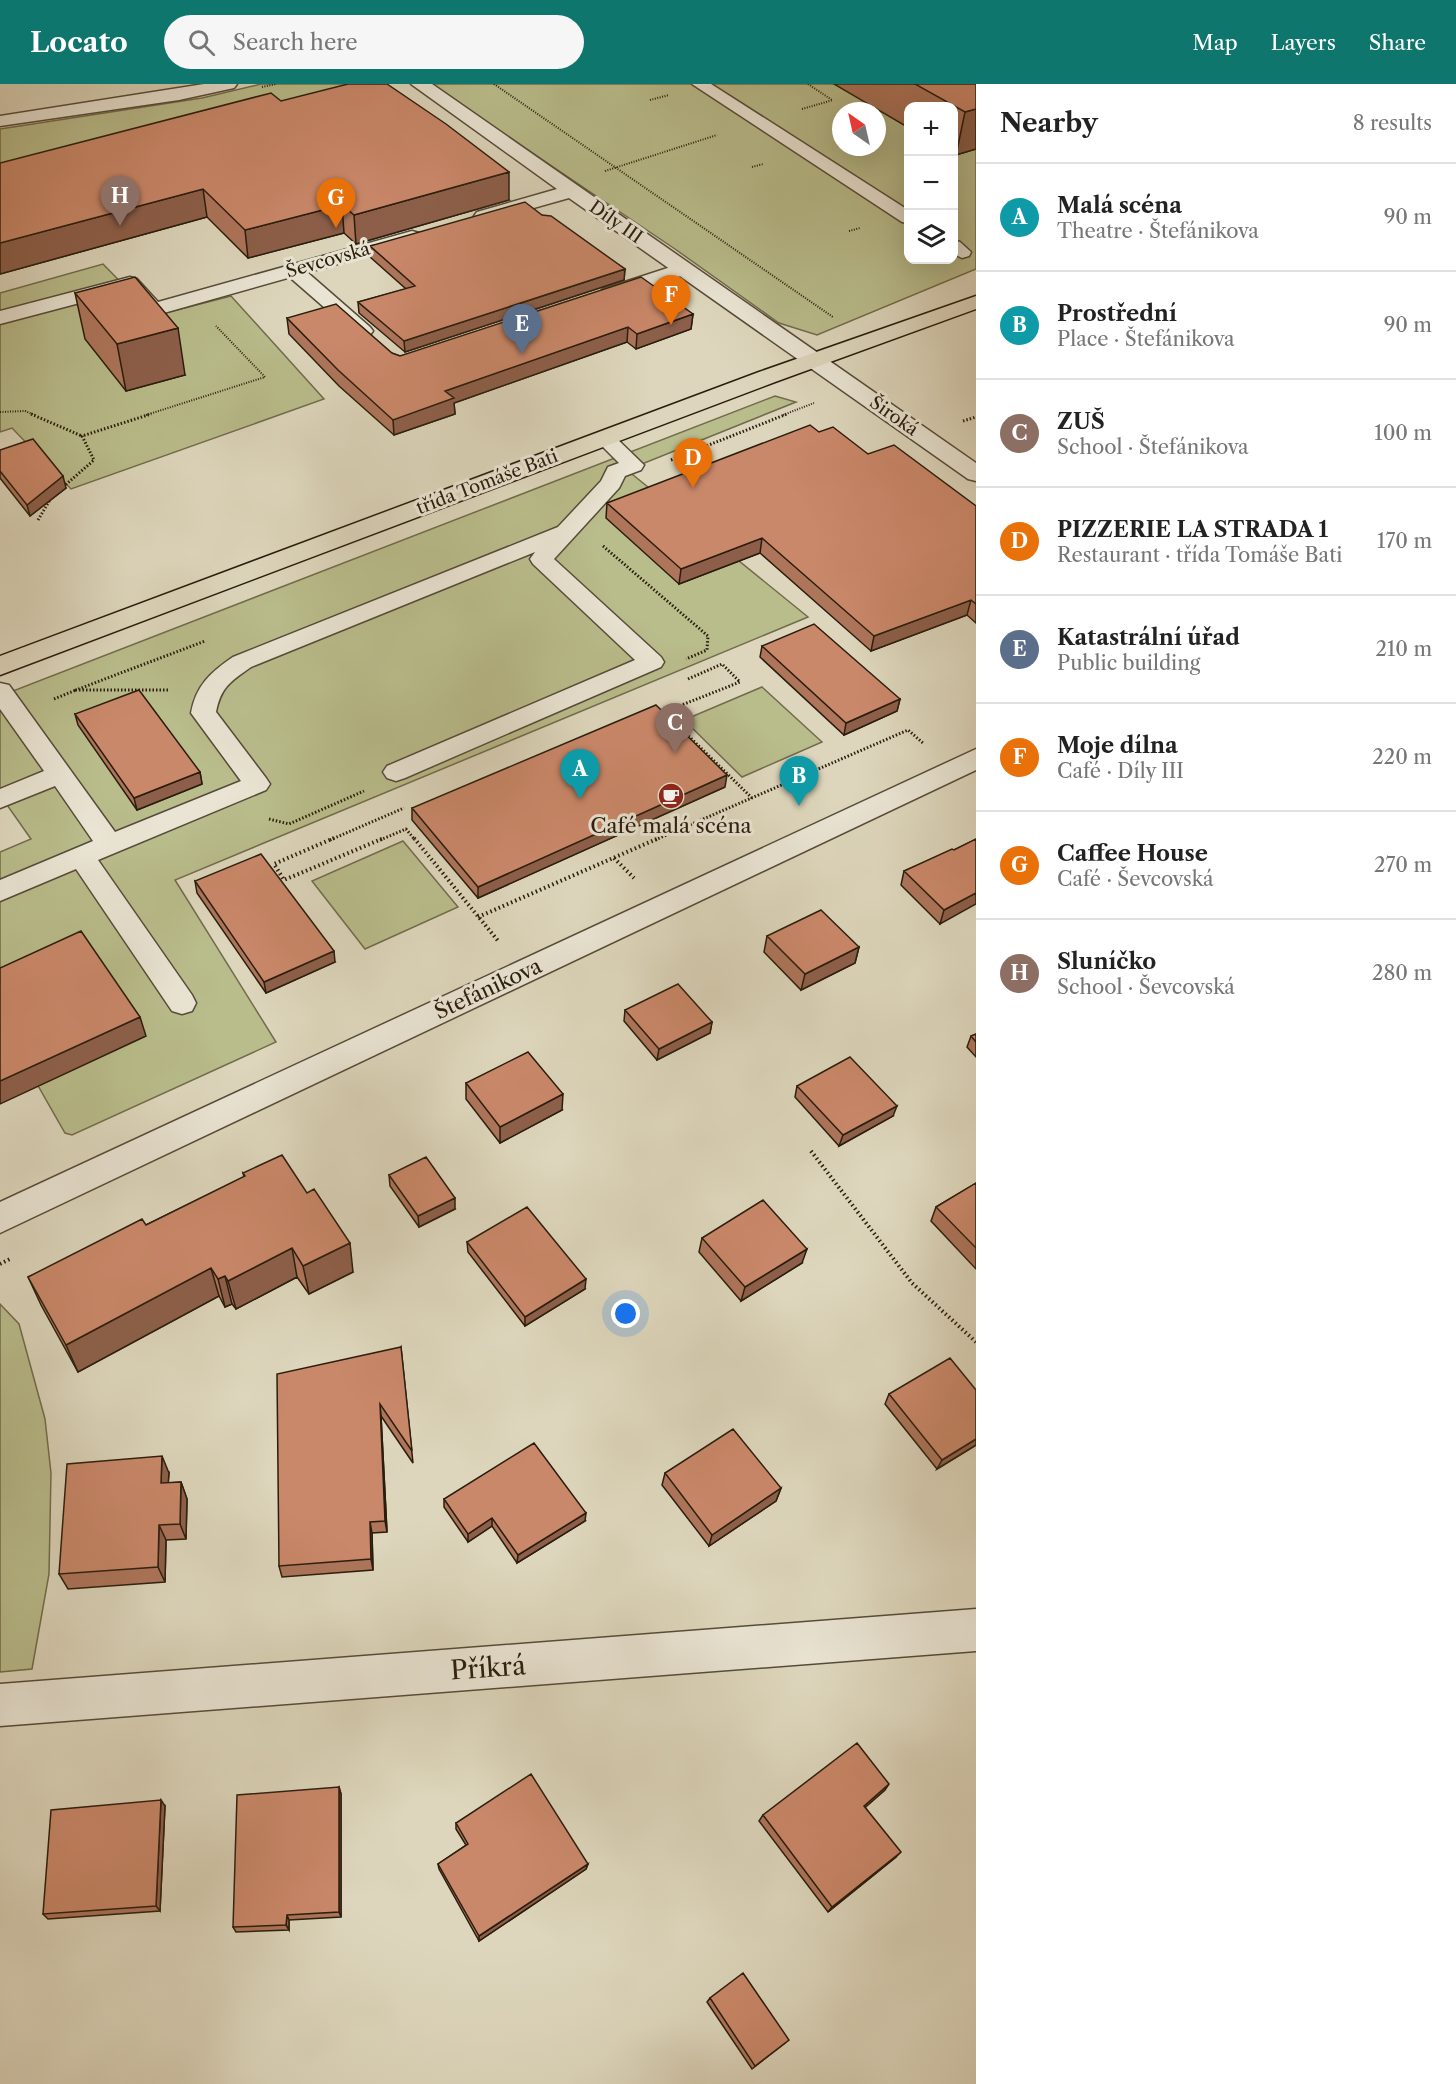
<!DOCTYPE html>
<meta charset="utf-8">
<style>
:root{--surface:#fff;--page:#f6f6f6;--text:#222;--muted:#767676;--line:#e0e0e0;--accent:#0f766e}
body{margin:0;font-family:"Libre Caslon Text",serif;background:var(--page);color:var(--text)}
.controls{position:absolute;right:18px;top:18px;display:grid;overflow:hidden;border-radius:12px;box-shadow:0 6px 24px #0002}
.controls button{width:54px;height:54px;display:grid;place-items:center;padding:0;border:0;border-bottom:2px solid var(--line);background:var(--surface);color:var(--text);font:30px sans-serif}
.compass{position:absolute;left:832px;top:18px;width:54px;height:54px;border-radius:50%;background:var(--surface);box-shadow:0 6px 24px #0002;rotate:326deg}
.you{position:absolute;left:626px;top:1230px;width:21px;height:21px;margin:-15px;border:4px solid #fff;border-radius:50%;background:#1a73e8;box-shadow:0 0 0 9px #1a73e833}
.badge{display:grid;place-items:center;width:39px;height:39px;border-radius:50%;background:var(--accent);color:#fff;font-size:20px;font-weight:700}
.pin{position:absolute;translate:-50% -50px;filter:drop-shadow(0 2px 3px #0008)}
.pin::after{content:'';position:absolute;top:32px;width:21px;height:18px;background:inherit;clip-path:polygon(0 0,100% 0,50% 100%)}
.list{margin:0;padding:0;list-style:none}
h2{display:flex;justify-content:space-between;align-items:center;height:78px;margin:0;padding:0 24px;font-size:26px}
h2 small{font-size:20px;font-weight:400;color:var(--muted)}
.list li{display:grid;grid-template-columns:39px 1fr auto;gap:18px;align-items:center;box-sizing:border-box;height:108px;padding:0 24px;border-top:2px solid var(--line)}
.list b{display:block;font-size:22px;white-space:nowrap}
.list p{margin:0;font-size:20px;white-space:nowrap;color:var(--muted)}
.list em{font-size:20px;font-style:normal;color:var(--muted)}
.icon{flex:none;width:33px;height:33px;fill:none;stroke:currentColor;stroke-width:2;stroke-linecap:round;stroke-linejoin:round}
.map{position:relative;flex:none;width:976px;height:2000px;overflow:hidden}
header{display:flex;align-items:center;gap:36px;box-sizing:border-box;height:84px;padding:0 30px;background:var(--accent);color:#fff}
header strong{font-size:28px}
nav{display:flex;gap:33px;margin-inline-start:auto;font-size:21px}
.search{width:420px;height:54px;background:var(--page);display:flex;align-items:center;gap:15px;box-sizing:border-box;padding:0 21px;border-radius:33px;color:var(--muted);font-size:22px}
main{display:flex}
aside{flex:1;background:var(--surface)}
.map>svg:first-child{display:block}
.green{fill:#b9bc8b;stroke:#726c4c;stroke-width:1.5;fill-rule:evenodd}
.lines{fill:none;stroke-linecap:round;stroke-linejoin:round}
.service-casing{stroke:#574b39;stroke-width:3}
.minor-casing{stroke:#574b39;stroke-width:3}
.tertiary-casing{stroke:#574b39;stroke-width:3}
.primary-casing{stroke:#2a1d0d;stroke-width:3}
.path-far2{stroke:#2a1d0d;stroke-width:2;stroke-dasharray:1 1.5;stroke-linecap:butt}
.path-far1{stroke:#2a1d0d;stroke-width:3;stroke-dasharray:1.5 2;stroke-linecap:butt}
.path{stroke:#2a1d0d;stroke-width:4;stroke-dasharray:1.5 3;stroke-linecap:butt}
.service{fill:#e9e4d3;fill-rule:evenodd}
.minor{fill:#e9e4d3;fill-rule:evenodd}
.tertiary{fill:#e9e4d3;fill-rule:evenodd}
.primary{fill:#ddd6bc;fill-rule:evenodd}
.wall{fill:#ae755b;stroke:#2a1d0d;stroke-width:1.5}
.shaded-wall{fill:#8d5f4a;stroke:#2a1d0d;stroke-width:1.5}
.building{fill:#ca886a;stroke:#2a1d0d;stroke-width:1.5}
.labels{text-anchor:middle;stroke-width:6;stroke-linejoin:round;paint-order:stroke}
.far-street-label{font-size:18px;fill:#2a1d0d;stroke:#e9e4d3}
.poi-label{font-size:21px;fill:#2a1d0d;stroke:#e9e4d3}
.street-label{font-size:21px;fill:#2a1d0d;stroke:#e9e4d3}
.near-street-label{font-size:26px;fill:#2a1d0d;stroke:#e9e4d3}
</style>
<header>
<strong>Locato</strong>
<div class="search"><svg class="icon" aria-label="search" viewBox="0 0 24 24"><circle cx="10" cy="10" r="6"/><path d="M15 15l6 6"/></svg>Search here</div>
<nav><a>Map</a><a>Layers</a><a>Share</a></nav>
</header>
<main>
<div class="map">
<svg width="976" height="2000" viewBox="0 0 976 2000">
<rect width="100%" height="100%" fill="#ddd6bc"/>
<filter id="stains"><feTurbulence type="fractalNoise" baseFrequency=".00333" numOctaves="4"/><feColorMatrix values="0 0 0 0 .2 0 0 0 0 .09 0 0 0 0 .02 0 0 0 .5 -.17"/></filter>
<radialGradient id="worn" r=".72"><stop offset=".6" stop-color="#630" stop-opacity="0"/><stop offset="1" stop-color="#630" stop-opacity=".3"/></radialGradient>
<path class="green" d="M261,0H382L0,148V45L202,14Z
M430,0H976V185L817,251L779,239L675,165ZM908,22H954V176H908ZM841,27H877V63H841Z
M103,180L154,232L231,212L324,315L71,405L12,344L0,348V209Z
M775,312L796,318L627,386L808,533L175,796L276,958L72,1051L65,1049L0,935V768L31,755L0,711V612Z
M762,603L822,658L742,693L684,636Z
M403,757L458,823L365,865L312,797Z
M0,1220L19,1240L45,1335L51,1389L49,1490L32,1585L0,1588Z"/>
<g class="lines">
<g class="service-casing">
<path id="service" d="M692,0H711L908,126V139L902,138Z
M954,156L960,158L971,168L969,172L962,174L954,170Z
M683,179L690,181L692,185L690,189L610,215L603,213L600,209L603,205Z
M293,180L300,182L370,243L373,247L370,251H356L286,190L284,186L286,182Z
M605,348L612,350L644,381L641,386L625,392L619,404L554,475L661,573L664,578L661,583L405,694L396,697L387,694L383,688L387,682L635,576L533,480L530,475L535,468L251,583C230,598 221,603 216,628L266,694L270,700L266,706L98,776L192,911L196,919L192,927L182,930L172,927L76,785L0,817V796L93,757L55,702L0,724V705L44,687L0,625V599L9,601L115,748L241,697L191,629C196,601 211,588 233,573L558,443L601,397L608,383L619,379L594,354L598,350Z"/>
</g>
<g class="minor-casing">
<path id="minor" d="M204,0H237L234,4L179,16L0,42V32Z
M411,0H432L976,379V397L968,395L569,114L484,138L477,136L474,132L477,128L557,105Z
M412,147L419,149L422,153L419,157L153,232L146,230L125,207L0,240V227L130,193L137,195L158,218Z
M976,1525V1567L0,1642V1600Z"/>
</g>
<g class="tertiary-casing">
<path id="tertiary" d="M976,665V686L0,1149V1118Z"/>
</g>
<g class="primary-casing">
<path id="primary" d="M976,212V225L775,298L0,591V572L759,288Z"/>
</g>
<path class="path-far2" d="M494,0L833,233
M808,0L832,16
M262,3L276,0
M650,16L669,11
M802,25L833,16
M752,83L763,80
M605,87L717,51
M849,147L860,144
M0,328L25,327L35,331
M146,331L265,293L216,242
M783,331L814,319"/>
<path class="path-far1" d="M31,330L82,352
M963,337L976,333
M671,376L787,330
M63,403L94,376L82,352L151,330
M38,436L51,414
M603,462L708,552L707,566L686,575
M688,595L722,580L740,598L664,628L752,714
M168,606H76L205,557
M54,615L76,606
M269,735L289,740L364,707
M330,756L404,724
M380,756L406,745L415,756
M655,756L908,646L923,659"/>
<path class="path" d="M334,754L274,780L284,796L384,754
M414,754L499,858
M614,774L634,794
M478,833L659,754
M811,1067L912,1199L976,1258
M0,1180L10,1175"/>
<use href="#service" class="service"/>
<use href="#minor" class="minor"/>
<use href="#tertiary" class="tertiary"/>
<use href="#primary" class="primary"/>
</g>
<path class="wall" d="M834,0H976V65L956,71L954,70V22H909V44Z
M281,17L509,116L356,160L344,149L248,174L207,133L0,190Z
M542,131L625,185L624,196L405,268L359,229L358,218L406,205L370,173V162Z
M75,209L185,291L126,307L85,255Z
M693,230L691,245L636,265L627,258L454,319L455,330L394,351L339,302L289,250L287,234L400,272Z
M819,348L868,370L976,422V539L967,531L871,567L760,469L679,500L606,434L607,419Z
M0,366L66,404L30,432L0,394Z
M762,562L900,615L897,627L844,651L760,573Z
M75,630L200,688L202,700L137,726L78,641Z
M725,703L478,814L412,736V724Z
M976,755L940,840L901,801L904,787L954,766Z
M195,797L335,878L266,909L197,809Z
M767,852L859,863L855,879L801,906L764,868Z
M625,926L712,938L710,949L657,976L624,937Z
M976,950V973L967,963L971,952Z
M466,999L562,1026L500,1059L466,1015Z
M797,1002L893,1032L839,1062L795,1013Z
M243,1089L353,1188L309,1210L297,1193L236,1225L232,1220L225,1223L219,1212L78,1288L41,1221L28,1193L146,1141L244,1093Z
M389,1091L455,1125L419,1143L390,1102Z
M976,1099V1185L931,1137L936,1123Z
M702,1154L802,1179L741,1217L699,1168Z
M467,1158L585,1205L525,1242L468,1168Z
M401,1263L413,1379L381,1332L387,1448L372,1449L373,1486L282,1493L279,1482Z
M976,1306V1361L937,1385L885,1320L889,1310Z
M169,1389L168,1399L181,1398L187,1415L186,1455L166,1456L165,1498L68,1505L59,1490Z
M665,1389L781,1404L776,1417L709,1462L662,1401Z
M444,1415L585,1437L517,1479L492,1442L468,1458L444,1423Z
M339,1703L341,1710V1833L289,1836V1846L236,1848L233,1843Z
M885,1706L865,1723L896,1773L828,1828L759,1737L763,1731Z
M165,1722L160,1827L48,1835L43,1830Z
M456,1739L588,1780L586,1785L479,1857L439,1785L438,1780L466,1761L456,1745Z
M710,1914L785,1959L752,1985L707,1918Z"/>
<path class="shaded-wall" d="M976,25V65L956,71L965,28Z
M509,88V116L356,160L354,131Z
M203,105L207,133L0,190V159Z
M342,121L344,149L248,174L245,146Z
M625,185L624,196L405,268L404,257Z
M693,230L691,245L636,265L637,250Z
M628,243L627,258L454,319L455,330L394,351L393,336L445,307Z
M178,244L185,291L126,307L117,260Z
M63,392L66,404L30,432L27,421Z
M762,454L760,469L679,500L681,485Z
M971,516L967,531L871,567L874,552Z
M900,615L897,627L844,651L846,639Z
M200,688L202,700L137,726L134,714Z
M727,691L725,703L478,814V803Z
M976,809V820L940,840L944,826Z
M859,863L855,879L801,906L805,890Z
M334,867L335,878L266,909L264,898Z
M140,933L146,952L0,1020V997Z
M712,938L710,949L657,976L659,965Z
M563,1010L562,1026L500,1059V1043Z
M897,1022L893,1032L839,1062L843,1051Z
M455,1114V1125L419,1143L418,1132Z
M350,1159L353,1188L309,1210L303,1182Z
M292,1164L297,1193L236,1225L228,1197Z
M807,1165L802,1179L741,1217L745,1203Z
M211,1184L219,1212L78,1288L66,1261Z
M225,1192L232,1220L225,1223L218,1195Z
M586,1195L585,1205L525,1242V1233Z
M380,1320L381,1332L387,1448L385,1437Z
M976,1355V1361L937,1385L942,1376Z
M162,1372L169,1389L167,1416L161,1399Z
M181,1398L187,1415L186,1455L180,1440Z
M781,1404L776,1417L709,1462L712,1451Z
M586,1429L585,1437L517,1479L518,1471Z
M492,1434V1442L468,1458V1450Z
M370,1438L372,1449L373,1486L371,1475Z
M159,1441L166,1456L165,1498L158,1483Z
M889,1700L885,1706L860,1728L864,1722Z
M339,1703L341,1710V1833L339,1828Z
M161,1716L165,1722L160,1827L156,1822Z
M901,1768L896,1773L828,1828L832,1823Z
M588,1780L586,1785L479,1857V1852Z
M287,1831L289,1836V1846L286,1841Z"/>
<path class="building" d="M348,0H387L446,40L509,88L354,131L342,121L245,146L203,105L0,159V79L271,9L281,17Z
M915,0H976V25L965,28Z
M525,118L542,131L551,132L625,185L404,257L358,218L415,202L370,162Z
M135,193L178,244L117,260L75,209Z
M641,193L693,230L637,250L628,243L445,307L454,314L393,336L338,286L287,234L336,220L392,269L400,272Z
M810,341L819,348L833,343L868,370L894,361L976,422V520L971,516L874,552L762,454L681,485L607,419Z
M33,355L63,392L27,421L0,387V366Z
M814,540L900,615L846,639L762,562Z
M139,606L200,688L134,714L75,630Z
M656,621L727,691L478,803L412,724Z
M976,755V809L944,826L904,787L952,765L954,766Z
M261,770L334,867L264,898L195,797Z
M821,826L859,863L805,890L767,852Z
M81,847L140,933L0,997V884Z
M678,900L712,938L659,965L625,926Z
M976,950V958L971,952Z
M528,968L563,1010L500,1043L466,999Z
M850,973L897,1022L843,1051L797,1002Z
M282,1071L307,1109L314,1105L350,1159L303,1182L292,1164L228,1197L225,1192L218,1195L211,1184L66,1261L28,1193L142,1135L146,1141L245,1092L243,1089Z
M426,1073L455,1114L418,1132L389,1091Z
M976,1099V1164L936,1123Z
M763,1116L807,1165L745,1203L702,1154Z
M527,1123L586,1195L525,1233L467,1158Z
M401,1263L412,1367L380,1320L385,1437L370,1438L371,1475L279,1482L277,1290Z
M950,1274L976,1306V1355L942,1376L889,1310Z
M733,1345L781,1404L712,1451L665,1389Z
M534,1359L586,1429L518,1471L492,1434L468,1450L444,1415Z
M162,1372L161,1399L181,1398L180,1440L159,1441L158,1483L59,1490L67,1380Z
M857,1659L889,1700L864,1722L901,1768L832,1823L763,1731Z
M531,1690L588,1780L479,1852L438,1780L468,1760L456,1739Z
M339,1703V1828L287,1831L286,1841L233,1843L237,1711Z
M161,1716L156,1822L43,1830L51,1726Z
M743,1889L789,1956L755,1982L710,1914Z"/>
<defs>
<g id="cafe-disc" transform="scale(1.35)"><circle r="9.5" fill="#8f2418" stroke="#e9e4d3"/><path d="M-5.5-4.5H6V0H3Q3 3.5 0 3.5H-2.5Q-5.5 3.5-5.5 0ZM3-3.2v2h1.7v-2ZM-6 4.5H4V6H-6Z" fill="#fff"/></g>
</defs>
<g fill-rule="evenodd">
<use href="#cafe-disc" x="671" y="712"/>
</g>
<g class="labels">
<g class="far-street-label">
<text transform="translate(616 138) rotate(35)" y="6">Díly III</text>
<text transform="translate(328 176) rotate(-16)" y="6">Ševcovská</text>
<text transform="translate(894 332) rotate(35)" y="6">Široká</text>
<text transform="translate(487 398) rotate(-21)" y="6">třída Tomáše Bati</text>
</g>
<g class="poi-label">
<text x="671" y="749">Café malá scéna</text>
</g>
<g class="street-label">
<text transform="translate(488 905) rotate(-25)" y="7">Štefánikova</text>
</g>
<g class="near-street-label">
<text transform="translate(488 1584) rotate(-4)" y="9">Příkrá</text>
</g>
</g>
<rect width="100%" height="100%" filter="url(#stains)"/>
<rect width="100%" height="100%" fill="url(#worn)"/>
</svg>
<div class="controls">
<button>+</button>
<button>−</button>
<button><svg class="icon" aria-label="layers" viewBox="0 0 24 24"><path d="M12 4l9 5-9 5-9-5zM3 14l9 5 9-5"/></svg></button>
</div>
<svg class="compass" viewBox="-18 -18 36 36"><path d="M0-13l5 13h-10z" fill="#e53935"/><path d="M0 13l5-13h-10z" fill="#767676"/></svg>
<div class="you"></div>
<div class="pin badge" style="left:580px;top:715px;background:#0f9aa8">A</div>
<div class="pin badge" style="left:799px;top:722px;background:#0f9aa8">B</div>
<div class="pin badge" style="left:675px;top:669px;background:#8d6e63">C</div>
<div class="pin badge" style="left:693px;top:404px;background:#e8710a">D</div>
<div class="pin badge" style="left:522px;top:270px;background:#5c6f8a">E</div>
<div class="pin badge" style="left:671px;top:241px;background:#e8710a">F</div>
<div class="pin badge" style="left:336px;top:144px;background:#e8710a">G</div>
<div class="pin badge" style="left:120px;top:142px;background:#8d6e63">H</div>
</div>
<aside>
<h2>Nearby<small>8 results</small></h2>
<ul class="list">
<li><span class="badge" style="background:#0f9aa8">A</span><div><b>Malá scéna</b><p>Theatre · Štefánikova</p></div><em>90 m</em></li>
<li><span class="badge" style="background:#0f9aa8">B</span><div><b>Prostřední</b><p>Place · Štefánikova</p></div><em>90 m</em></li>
<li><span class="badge" style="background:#8d6e63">C</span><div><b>ZUŠ</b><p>School · Štefánikova</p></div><em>100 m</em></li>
<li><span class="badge" style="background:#e8710a">D</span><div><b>PIZZERIE LA STRADA 1</b><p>Restaurant · třída Tomáše Bati</p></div><em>170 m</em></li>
<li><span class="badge" style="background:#5c6f8a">E</span><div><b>Katastrální úřad</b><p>Public building</p></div><em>210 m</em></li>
<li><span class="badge" style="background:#e8710a">F</span><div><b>Moje dílna</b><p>Café · Díly III</p></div><em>220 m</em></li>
<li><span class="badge" style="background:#e8710a">G</span><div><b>Caffee House</b><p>Café · Ševcovská</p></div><em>270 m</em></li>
<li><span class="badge" style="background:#8d6e63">H</span><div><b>Sluníčko</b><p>School · Ševcovská</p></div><em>280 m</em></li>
</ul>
</aside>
</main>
